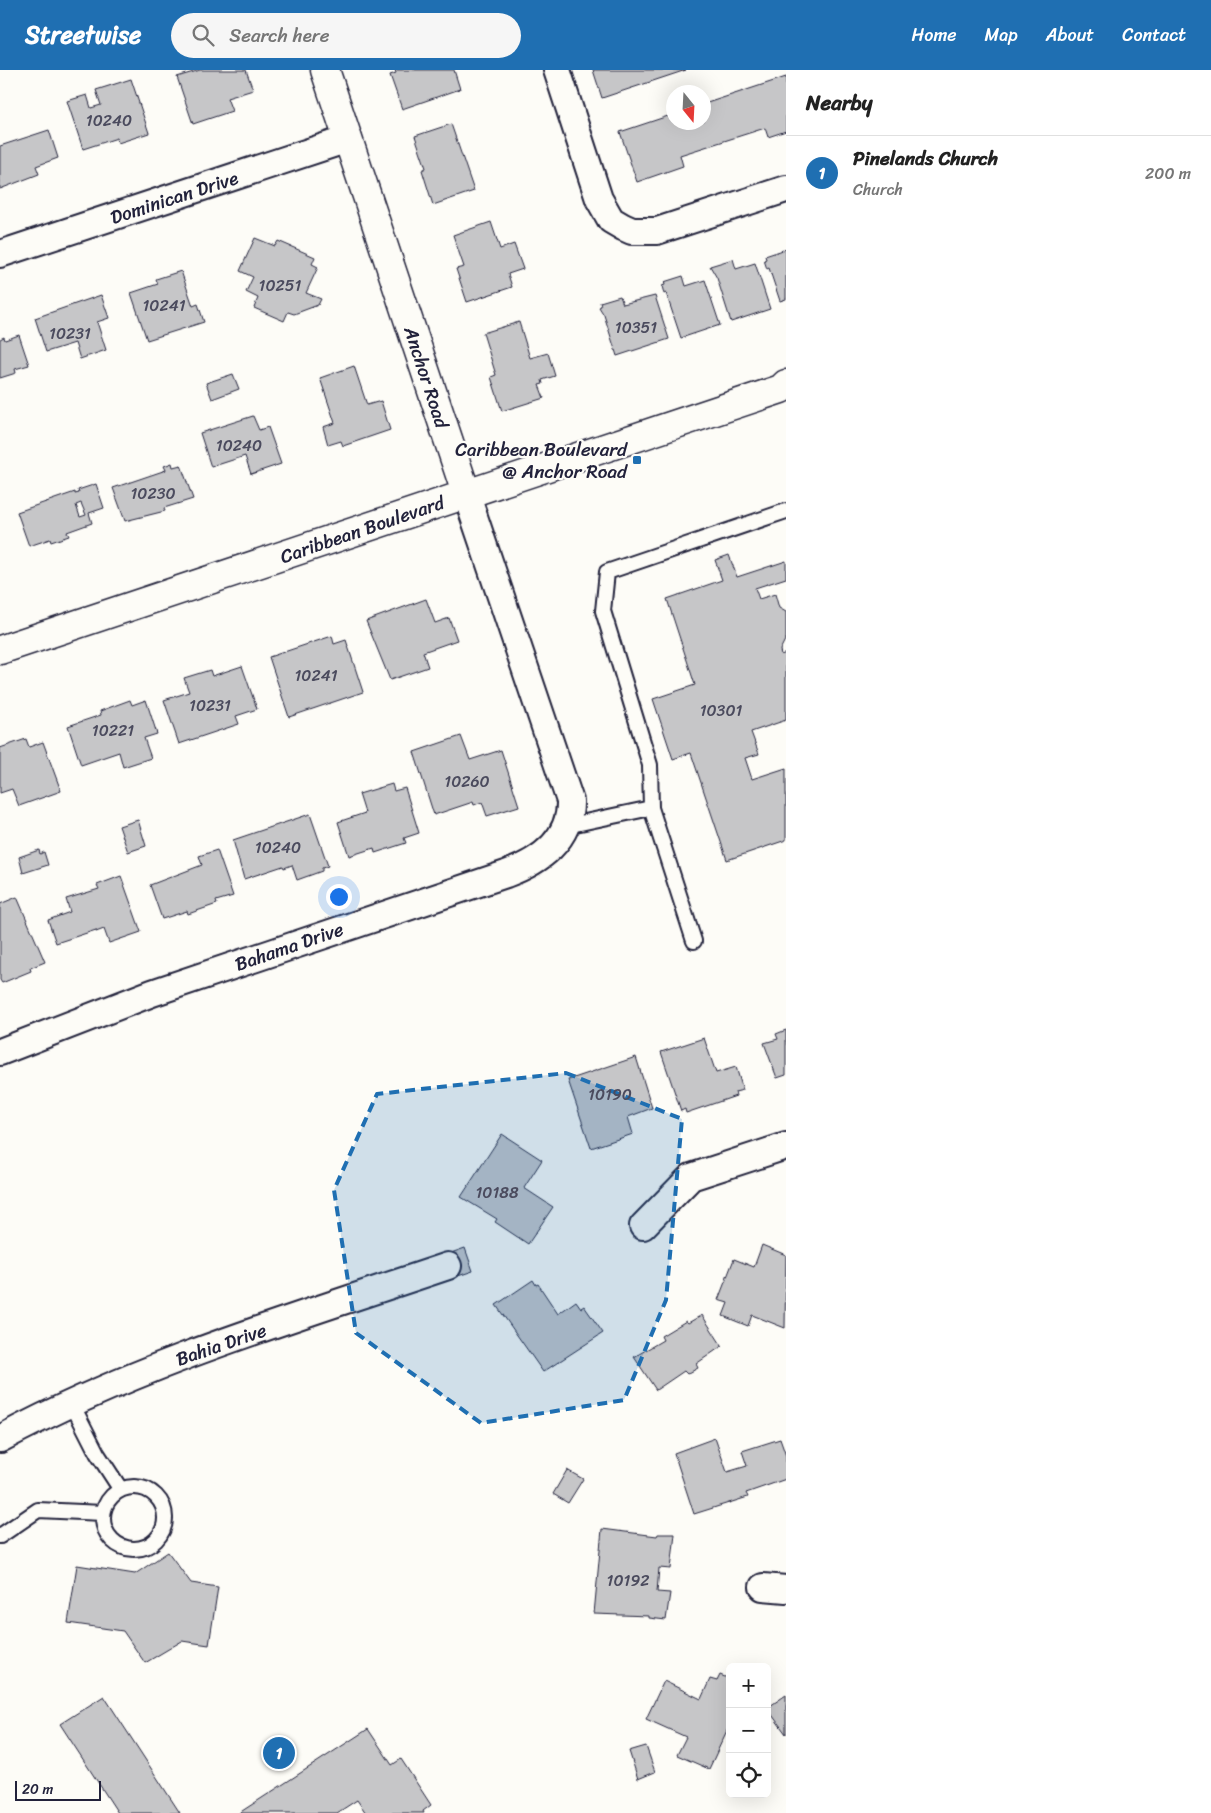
<!DOCTYPE html>
<meta charset="utf-8">
<style>
:root{--surface:#fff;--page:#f6f6f6;--text:#222;--muted:#767676;--line:#e0e0e0;--accent:#1f6fb2}
body{margin:0;font-family:Sriracha,sans-serif;background:var(--page);color:var(--text)}
.controls{position:absolute;right:15px;bottom:15px;display:grid;overflow:hidden;border-radius:8px;box-shadow:0 5px 20px #0002}
.controls button{width:45px;height:45px;display:grid;place-items:center;padding:0;border:0;border-bottom:1px solid var(--line);background:var(--surface);color:var(--text);font:25px sans-serif}
.compass{position:absolute;left:666px;top:15px;width:45px;height:45px;border-radius:50%;background:var(--surface);box-shadow:0 5px 20px #0002;rotate:162deg}
.scale{position:absolute;left:15px;bottom:12px;width:86px;box-sizing:border-box;padding-left:5px;border:2px solid #22223b;border-top:0;font-size:14px;line-height:18px;white-space:nowrap;color:#22223b;-webkit-text-stroke:4px #fdfcf7;paint-order:stroke}
.you{position:absolute;left:338px;top:826px;width:18px;height:18px;margin:-12px;border:4px solid #fff;border-radius:50%;background:#1a73e8;box-shadow:0 0 0 8px #1a73e833}
.badge{display:grid;place-items:center;width:32px;height:32px;border-radius:50%;background:var(--accent);color:#fff;font-size:16px;font-weight:700}
.pin{position:absolute;translate:-50% -50%;border:2px solid #fff;box-shadow:0 1px 5px #0006}
.list{margin:0;padding:0;list-style:none}
h2{display:flex;justify-content:space-between;align-items:center;height:65px;margin:0;padding:0 20px;font-size:21px}
h2 small{font-size:16px;font-weight:400;color:var(--muted)}
.list li{display:grid;grid-template-columns:32px 1fr auto;gap:15px;align-items:center;box-sizing:border-box;height:75px;padding:0 20px;border-top:1px solid var(--line)}
.list b{display:block;font-size:19px;white-space:nowrap}
.list p{margin:0;font-size:16px;white-space:nowrap;color:var(--muted)}
.list em{font-size:16px;font-style:normal;color:var(--muted)}
.icon{flex:none;width:28px;height:28px;fill:none;stroke:currentColor;stroke-width:2;stroke-linecap:round;stroke-linejoin:round}
.map{position:relative;flex:none;width:786px;height:1743px;overflow:hidden}
header{display:flex;align-items:center;gap:30px;box-sizing:border-box;height:70px;padding:0 25px;background:var(--accent);color:#fff}
header strong{font-size:24px}
nav{display:flex;gap:28px;margin-inline-start:auto;font-size:18px}
.search{width:350px;height:45px;background:var(--page);display:flex;align-items:center;gap:12px;box-sizing:border-box;padding:0 18px;border-radius:28px;color:var(--muted);font-size:19px}
main{display:flex}
aside{flex:1;background:var(--surface)}
.map>svg:first-child{display:block}
.building{fill:#c6c6c8;stroke:#22223b;fill-rule:evenodd}
.lines{fill:none;stroke-linecap:round;stroke-linejoin:round}
.lane-casing{stroke:#22223b;stroke-width:18}
.street-casing{stroke:#22223b;stroke-width:30}
.secondary-casing{stroke:#22223b;stroke-width:31}
.lane{stroke:#fdfcf7;stroke-width:14}
.street{stroke:#fdfcf7;stroke-width:26}
.secondary{stroke:#fdfcf7;stroke-width:28}
.marked{fill:#1f6fb2;fill-opacity:0.2;stroke:#1f6fb2;stroke-width:4;stroke-dasharray:10 6;stroke-linejoin:round}
.poi-dot{fill:#1f6fb2;stroke:#fdfcf7;stroke-width:2}
.labels{text-anchor:middle;stroke-width:4.5;stroke-linejoin:round;paint-order:stroke}
.number-label{font-size:16px;fill:#4b4b5e}
.street-label{font-size:19px;fill:#22223b;stroke:#fdfcf7}
.poi-label{font-size:19px;fill:#22223b;stroke:#fdfcf7;text-anchor:end}
</style>
<header>
<strong>Streetwise</strong>
<div class="search"><svg class="icon" aria-label="search" viewBox="0 0 24 24"><circle cx="10" cy="10" r="6"/><path d="M15 15l6 6"/></svg>Search here</div>
<nav><a>Home</a><a>Map</a><a>About</a><a>Contact</a></nav>
</header>
<main>
<div class="map">
<svg width="786" height="1743" viewBox="0 0 786 1743">
<rect width="100%" height="100%" fill="#fdfcf7"/>
<filter id="ink" filterUnits="userSpaceOnUse"><feTurbulence type="fractalNoise" baseFrequency=".02" numOctaves="2"/><feDisplacementMap in="SourceGraphic" scale="10" xChannelSelector="R" yChannelSelector="G"/><feConvolveMatrix kernelMatrix="1 2 1 2 8 2 1 2 1" color-interpolation-filters="sRGB"/></filter>
<g filter="url(#ink)">
<path class="building" d="M200,0H246L253,20L227,28L232,41L193,54L177,7Z
M395,0H454L460,19L402,39L390,5L396,3Z
M593,0H686L602,28Z
M786,7V61L768,67L765,58L680,85L683,96L637,112L620,62L674,44V52H704V34Z
M131,9L149,63L118,73L117,68L83,79L67,31L87,25L91,38L101,35L96,20Z
M451,54L474,121L433,135L422,100L426,98L415,66Z
M49,60L58,88L36,96L39,104L0,119V76Z
M491,152L500,179L514,174L523,199L508,204L512,217L467,232L456,199L464,197L453,165Z
M255,168L275,176L278,171L315,187L312,194L318,197L306,223L321,229L318,235L294,244L288,242L284,251L254,238L258,228L246,222L253,207L240,201Z
M786,179V229L780,231L769,198L767,199L764,190L766,189L765,186Z
M733,189L736,199L755,193L770,239L731,252L717,208L710,196Z
M181,201L193,236L198,234L204,252L147,270L131,223L158,214L156,209Z
M683,206L686,216L705,210L720,255L681,268L666,223L664,224L662,216L665,215L664,212Z
M101,225L109,248L97,252L106,280L80,289L75,273L46,282L35,248Z
M620,226L623,234L655,226L669,269L617,286L604,245L599,237L601,236L600,232Z
M519,252L530,288L548,283L555,306L542,310L543,314L539,315L544,328L502,341L491,307L496,305L483,263Z
M19,265L29,295L15,299L16,303L0,308V269L4,267L5,270Z
M354,296L367,335L381,331L390,360L343,376L341,371L328,375L323,357L335,353L320,308Z
M233,304L239,319L212,329L206,313Z
M253,346L259,360L268,357L281,394L251,404L245,386L211,397L200,363Z
M172,393L173,397L181,395L193,429L164,438L165,441L125,451L113,418L166,400L164,396Z
M96,414L104,438L89,443L92,453L67,462L69,466L51,472L50,469L29,476L17,442L75,422V424L79,423L78,420ZM81,433L86,445L80,447L76,435Z
M729,485L737,507L786,491V508L755,518L759,529L775,524L779,538L786,542V568L780,580L781,585L786,583V650L751,662L759,684L745,688L752,709L786,698V770L727,790L691,683L673,689L653,629L695,615L667,529L722,510L715,490Z
M426,529L435,553L449,548L457,570L423,582L428,597L390,610L366,551Z
M332,566L334,574L346,570L363,622L289,647L269,587Z
M242,596L257,639L236,646L239,654L179,674L164,630L189,622L184,608L210,600L212,606Z
M130,630L132,635L146,630L157,664L144,668L151,688L123,697L119,682L81,695L68,656L101,645L100,641Z
M461,666L470,690L501,680L519,736L487,746L482,732L474,735L473,732L434,745L414,682Z
M26,669L29,677L43,672L61,721L19,736L12,719L0,723V678Z
M392,714L394,721L405,718L419,763L404,768L406,773L375,783L374,778L349,786L338,752L365,743L359,724Z
M310,744L328,796L322,798V801L297,810L292,795L284,798L283,796L244,809L233,770Z
M138,750L146,776L128,782L119,756Z
M39,780L40,784L44,782L48,795L23,803L19,787Z
M217,780L233,826L216,831L217,834L188,844L187,841L162,849L150,815L202,795L199,786Z
M121,806L141,862L109,873L104,859L96,862V860L56,873L48,850L70,842L66,829L99,819L97,815Z
M17,827L45,892L30,898L31,901L2,913L0,910V834Z
M786,960V1005L777,1008L764,973L778,969L776,964Z
M704,968L716,1003L736,997L743,1020L735,1022L736,1026L686,1043L685,1039L681,1041L661,982Z
M636,987L652,1038L628,1047L633,1064L591,1078L568,1010Z
M502,1064L542,1090L524,1118L553,1137L528,1174L495,1152L497,1149L461,1127Z
M762,1175L786,1185L785,1258L752,1245L748,1256L723,1246L728,1233L718,1230L734,1189L754,1197Z
M465,1178L473,1201L455,1207L448,1184Z
M533,1210L536,1215L538,1214L558,1244L576,1231L581,1238L584,1236L603,1263L543,1302L496,1235Z
M702,1245L722,1276L696,1294L698,1298L687,1304L684,1301L656,1320L634,1287L663,1270L661,1266L686,1251L688,1253Z
M715,1368L727,1402L747,1396L742,1381L780,1369L786,1386V1409L746,1423L748,1427L694,1444L674,1383Z
M567,1400L583,1409L568,1433L553,1424Z
M602,1459L657,1466L658,1464H675L671,1499L659,1498L657,1522L670,1523L666,1550L649,1548V1546L594,1544Z
M168,1482L191,1513L218,1517L209,1575L182,1571L145,1593L123,1561L68,1553L77,1495L135,1504Z
M720,1605L730,1609V1654L709,1699L677,1685L686,1667L646,1649L664,1611L701,1629L710,1609L717,1611Z
M786,1625V1664L767,1638Z
M104,1626L180,1743H118L60,1654Z
M368,1659L392,1695L401,1689L431,1735L423,1741L424,1743H366L357,1730L337,1743H239Z
M646,1676L655,1702L638,1709L629,1681Z"/>
<g class="lines">
<g class="lane-casing">
<path id="lane" d="M566,756L651,738
M694,871L651,738L650,695L603,541L607,502L786,441
M71,1332L97,1383L121,1420
M103 1448a31 31 0 1 1 62 0a31 31 0 1 1-62 0Z
M0,1466L38,1440L103,1443"/>
</g>
<g class="street-casing">
<path id="street" d="M557,0L599,129L611,150L623,157L632,161H657L786,119
M0,184L348,69
M0,982L152,923L506,804C539,792 571,770 570,731L466,423
M643,1156L691,1107L786,1076
M0,1369C141,1293 297,1247 448,1196
M763,1517L786,1519"/>
</g>
<g class="secondary-casing">
<path id="secondary" d="M325,0L466,423
M0,580L781,319L786,314"/>
</g>
<use href="#lane" class="lane"/>
<use href="#street" class="street"/>
<use href="#secondary" class="secondary"/>
</g>
</g>
<path class="marked" d="M566,1003L682,1049L666,1230L624,1330L481,1353L356,1263L334,1120L377,1024Z"/>
<rect class="poi-dot" x="632" y="385" width="10" height="10" rx="2.5"/>
<g class="labels">
<g class="number-label">
<text x="109" y="56">10240</text>
<text x="280" y="221">10251</text>
<text x="164" y="241">10241</text>
<text x="636" y="263">10351</text>
<text x="70" y="269">10231</text>
<text x="239" y="381">10240</text>
<text x="153" y="429">10230</text>
<text x="316" y="611">10241</text>
<text x="210" y="641">10231</text>
<text x="721" y="646">10301</text>
<text x="113" y="666">10221</text>
<text x="467" y="717">10260</text>
<text x="278" y="783">10240</text>
<text x="610" y="1030">10190</text>
<text x="497" y="1128">10188</text>
<text x="628" y="1516">10192</text>
</g>
<g class="street-label">
<text transform="translate(174 127) rotate(-18)" y="7">Dominican Drive</text>
<text transform="translate(427 307) rotate(72)" y="7">Anchor Road</text>
<text transform="translate(362 459) rotate(-19)" y="7">Caribbean Boulevard</text>
<text transform="translate(289 876) rotate(-19)" y="7">Bahama Drive</text>
<text transform="translate(221 1274) rotate(-19)" y="7">Bahia Drive</text>
</g>
<g class="poi-label">
<text x="627" y="386">Caribbean Boulevard<tspan x="627" dy="22">@ Anchor Road</tspan></text>
</g>
</g>
</svg>
<div class="controls">
<button>+</button>
<button>−</button>
<button><svg class="icon" aria-label="locate" viewBox="0 0 24 24"><circle cx="12" cy="12" r="6"/><path d="M12 2v4M12 18v4M2 12h4M18 12h4"/></svg></button>
</div>
<svg class="compass" viewBox="-18 -18 36 36"><path d="M0-13l5 13h-10z" fill="#e53935"/><path d="M0 13l5-13h-10z" fill="#767676"/></svg>
<div class="scale">20 m</div>
<div class="you"></div>
<div class="pin badge" style="left:279px;top:1683px">1</div>
</div>
<aside>
<h2>Nearby<small></small></h2>
<ul class="list">
<li><span class="badge">1</span><div><b>Pinelands Church</b><p>Church</p></div><em>200 m</em></li>
</ul>
</aside>
</main>
